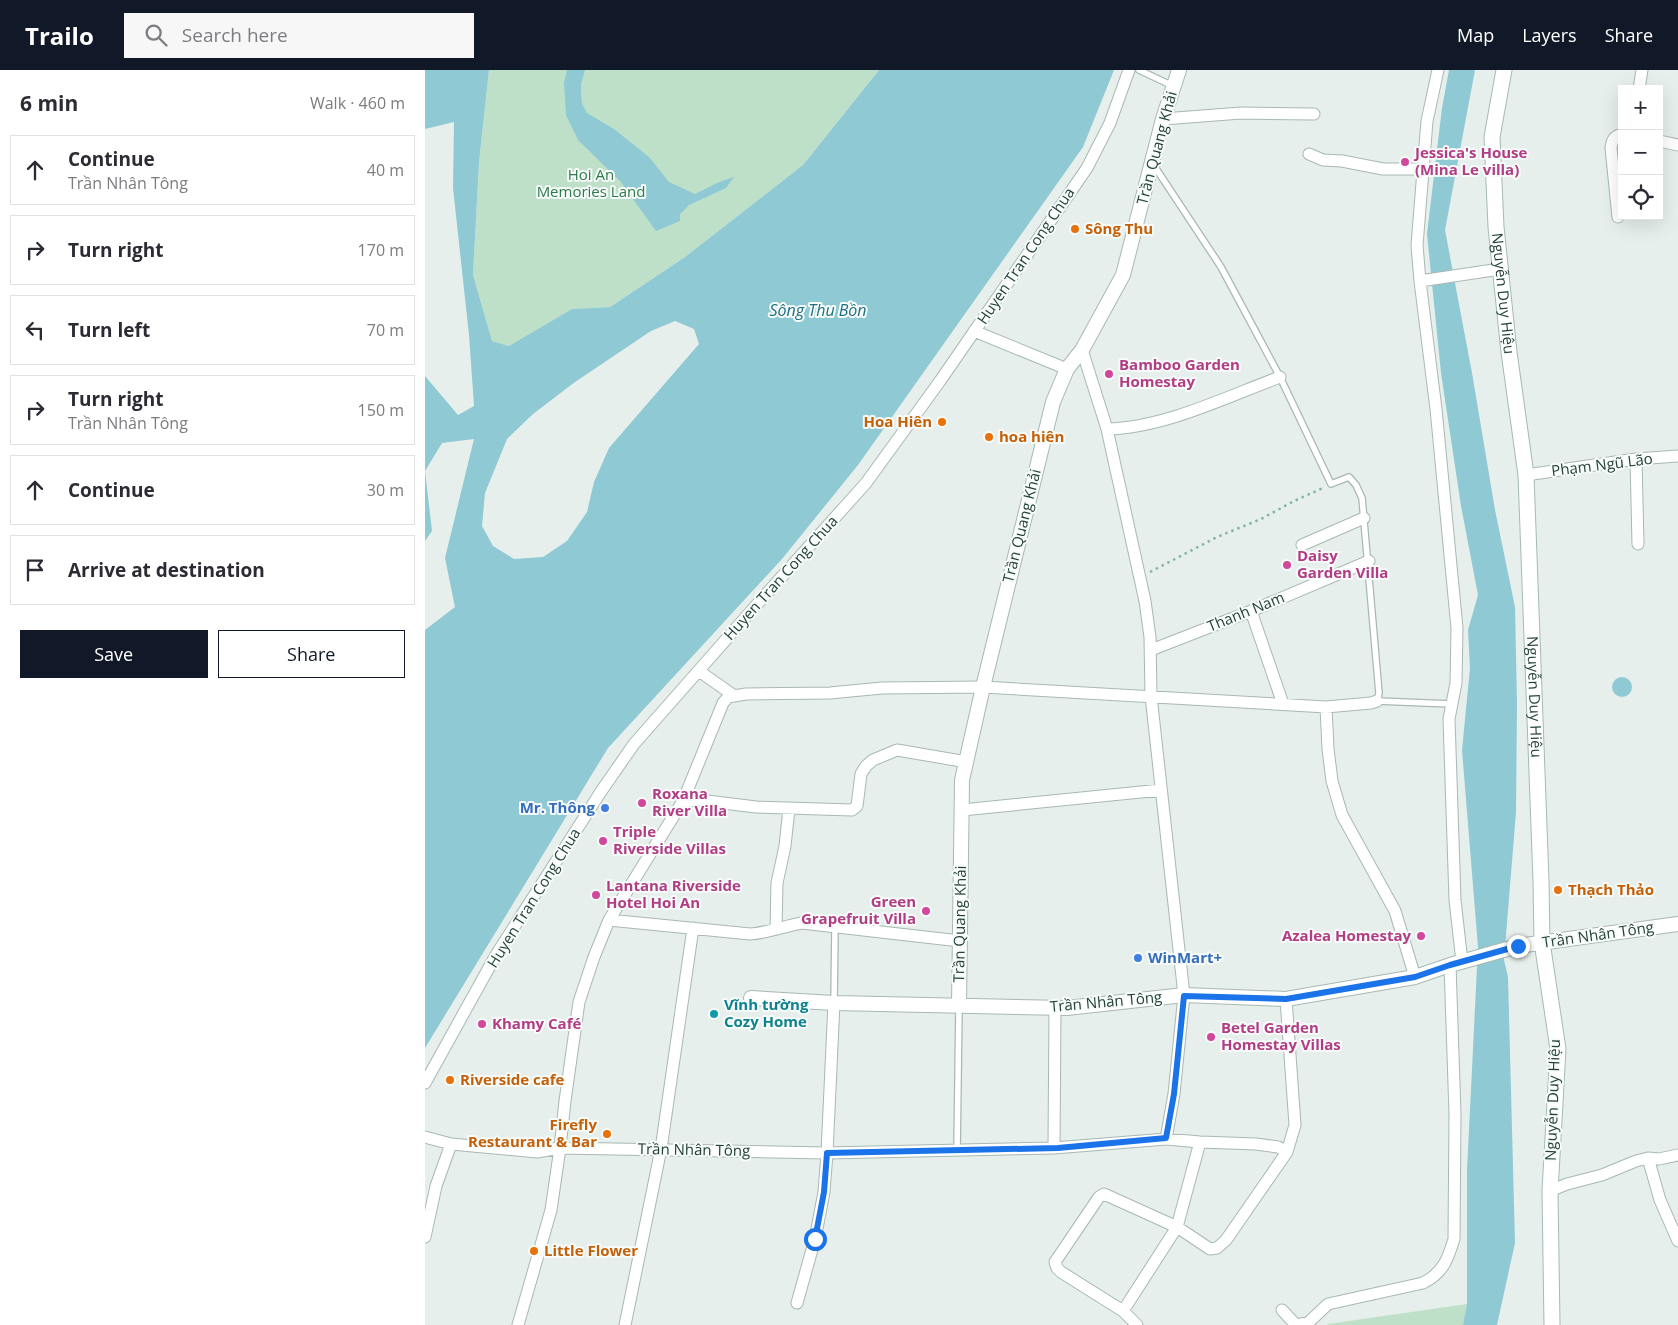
<!DOCTYPE html>
<meta charset="utf-8">
<style>
:root{--surface:#fff;--page:#f7f7f7;--text:#2b2b33;--muted:#7c7c81;--line:#e1e1e2;--accent:#111827}
body{margin:0;font-family:"Open Sans",sans-serif;background:var(--page);color:var(--text)}
.controls{position:absolute;right:15px;top:15px;display:grid;overflow:hidden;border-radius:0px;box-shadow:0 5px 20px #0002}
.controls button{width:45px;height:45px;display:grid;place-items:center;padding:0;border:0;border-bottom:1px solid var(--line);background:var(--surface);color:var(--text);font:25px sans-serif}
.stop{position:absolute;width:15px;height:15px;margin:-11px;border:4px solid #1a73e8;border-radius:50%;background:#fff}
.stop.end{background:#1a73e8;border-color:#fff;box-shadow:0 1px 5px #0008}
.list{margin:0;padding:0;list-style:none}
h2{display:flex;justify-content:space-between;align-items:center;height:65px;margin:0;padding:0 20px;font-size:21px}
h2 small{font-size:16px;font-weight:400;color:var(--muted)}
.list li{display:grid;grid-template-columns:32px 1fr auto;gap:15px;align-items:center;box-sizing:border-box;height:70px;margin:0 10px 10px;padding:0 10px;border:1px solid var(--line);border-radius:0px}
.list b{display:block;font-size:19px;white-space:nowrap}
.list p{margin:0;font-size:16px;white-space:nowrap;color:var(--muted)}
.list em{font-size:16px;font-style:normal;color:var(--muted)}
.actions{display:flex;gap:10px;padding:15px 20px}
.actions a{flex:1;padding:11px 0;border:1px solid var(--accent);border-radius:0px;text-align:center;font-size:18px;color:var(--accent)}
.actions .main{background:var(--accent);color:#fff}
.icon{flex:none;width:28px;height:28px;fill:none;stroke:currentColor;stroke-width:2;stroke-linecap:round;stroke-linejoin:round}
.map{position:relative;flex:none;width:1253px;height:1255px;overflow:hidden}
header{display:flex;align-items:center;gap:30px;box-sizing:border-box;height:70px;padding:0 25px;background:var(--accent);color:#fff}
header strong{font-size:24px}
nav{display:flex;gap:28px;margin-inline-start:auto;font-size:18px}
.search{width:350px;height:45px;background:var(--page);display:flex;align-items:center;gap:12px;box-sizing:border-box;padding:0 18px;border-radius:0px;color:var(--muted);font-size:19px}
main{display:flex}
aside{flex:1;background:var(--surface)}
.map>svg:first-child{display:block}
.green{fill:#bfe0c8}
.water{fill:#8ec9d4;fill-rule:evenodd}
.lines{fill:none;stroke-linecap:round;stroke-linejoin:round}
.service-casing{stroke:#a8b8b2;stroke-width:8}
.minor-casing{stroke:#a8b8b2;stroke-width:13}
.tertiary-casing{stroke:#a8b8b2;stroke-width:16}
.secondary-casing{stroke:#a4bbb3;stroke-width:17}
.path{stroke:#86b3a5;stroke-width:2.5;stroke-dasharray:2.5 4;stroke-linecap:butt}
.service{stroke:#fff;stroke-width:5.5}
.minor{stroke:#fff;stroke-width:11}
.tertiary{stroke:#fff;stroke-width:14}
.secondary{stroke:#fff;stroke-width:15}
.route{stroke:#1a73e8;stroke-width:6}
.hotel-dot{fill:#d1479c;stroke:#f7fbf9;stroke-width:2}
.food-dot{fill:#e8710a;stroke:#f7fbf9;stroke-width:2}
.shop-dot{fill:#3f7fe0;stroke:#f7fbf9;stroke-width:2}
.culture-dot{fill:#0f9aa8;stroke:#f7fbf9;stroke-width:2}
.labels{text-anchor:middle;stroke-width:4;stroke-linejoin:round;paint-order:stroke}
.street-label{font-size:15px;fill:#24423a;stroke:#f7fbf9}
.hotel-label{font-size:15px;font-weight:bold;fill:#b23c85;stroke:#f7fbf9;text-anchor:start}
.park-label{font-size:15px;fill:#2d7a4b;stroke:#f7fbf9}
.food-label{font-size:15px;font-weight:bold;fill:#c56008;stroke:#f7fbf9;text-anchor:start}
.shop-label{font-size:15px;font-weight:bold;fill:#366cbe;stroke:#f7fbf9;text-anchor:end}
.culture-label{font-size:15px;font-weight:bold;fill:#0d838f;stroke:#f7fbf9;text-anchor:start}
.water-label{font-size:16px;font-style:italic;fill:#1c6f80;stroke:#f7fbf9}
</style>
<header>
<strong>Trailo</strong>
<div class="search"><svg class="icon" aria-label="search" viewBox="0 0 24 24"><circle cx="10" cy="10" r="6"/><path d="M15 15l6 6"/></svg>Search here</div>
<nav><a>Map</a><a>Layers</a><a>Share</a></nav>
</header>
<main>
<aside>
<h2>6 min<small>Walk · 460 m</small></h2>
<ul class="list">
<li><svg class="icon" aria-label="ahead" viewBox="0 0 24 24"><path d="M12 20V5M6 11l6-6 6 6"/></svg><div><b>Continue</b><p>Trần Nhân Tông</p></div><em>40 m</em></li>
<li><svg class="icon" aria-label="right" viewBox="0 0 24 24"><path d="M7 20v-9h11M14 6l5 5-5 5"/></svg><div><b>Turn right</b></div><em>170 m</em></li>
<li><svg class="icon" aria-label="left" viewBox="0 0 24 24"><path d="M17 20v-9H6M10 6l-5 5 5 5"/></svg><div><b>Turn left</b></div><em>70 m</em></li>
<li><svg class="icon" aria-label="right" viewBox="0 0 24 24"><path d="M7 20v-9h11M14 6l5 5-5 5"/></svg><div><b>Turn right</b><p>Trần Nhân Tông</p></div><em>150 m</em></li>
<li><svg class="icon" aria-label="ahead" viewBox="0 0 24 24"><path d="M12 20V5M6 11l6-6 6 6"/></svg><div><b>Continue</b></div><em>30 m</em></li>
<li><svg class="icon" aria-label="arrive" viewBox="0 0 24 24"><path d="M6 21V4h12l-3 4 3 4H6"/></svg><div><b>Arrive at destination</b></div></li>
</ul>
<div class="actions"><a class="main">Save</a><a>Share</a></div>
</aside>
<div class="map">
<svg width="1253" height="1255" viewBox="0 0 1253 1255">
<rect width="100%" height="100%" fill="#e6efeb"/>
<path class="green" d="M64,0H454L378,95L260,187L185,237L147,239L85,276L67,271L48,205L54,92Z
M1042,1234L1038,1255H902L903,1254Z"/>
<path class="water" d="M0,0H64L54,92L48,205L67,271L84,276L147,239L185,237L260,187L378,95L454,0H689L658,77L433,395L357,489L183,678L0,978V560L30,537L20,488L49,369L17,373L0,401L7,461L0,471V306L33,345L49,336L44,265L28,118L29,52L0,59ZM250,251L269,259L274,274L184,378L169,412L162,442L142,471L118,487L89,489L68,476L57,456L60,423L82,369L108,344L150,312L226,261Z
M142,0H160L156,14V22L157,34L162,43L189,59L224,87L244,112L270,124L294,112L309,107L301,118L264,135L255,144V151L231,161L195,111L153,70L141,45L139,13Z
M1024,0H1050L1020,160L1047,303L1070,440L1090,537L1092,633L1091,742L1079,890L1083,907L1090,1173L1072,1255H1038L1042,1234V1100L1053,877L1037,680L1045,598L1043,560L1053,525L1036,436L1016,303L1002,164L1017,38Z
M1187 617a10 10 0 1 1 20 0a10 10 0 1 1-20 0Z"/>
<g class="lines">
<g class="service-casing">
<path id="service" d="M714,0L748,16
M728,94L796,197L855,307L906,414L924,407L931,415L937,428L954,623L952,631L1027,634
M409,933L410,857
M532,1082L534,936"/>
</g>
<g class="minor-casing">
<path id="minor" d="M1013,0L1002,51L992,175L995,211L1011,339L1032,558L1031,613L1024,649L1030,830L1037,892
M1214,19L1217,0
M738,49L816,43L889,44
M1234,71L1253,75
M884,84L898,90L917,91L958,99H999
M1193,147L1186,78C1187,70 1189,66 1197,64
M995,211L1075,199
M549,261L642,299
M657,280L682,359L720,531L725,567L726,626L759,925L749,1024L741,1069
M682,359C739,358 801,327 855,307
M1211,389L1213,474
M1101,405L1211,389L1253,386
M877,475L939,448
M826,541L858,634
M726,580L826,541L944,491
M274,601L308,625
M901,637L903,679L907,711L917,745L970,841L990,907
M258,731L274,730L331,737L427,740L432,736L436,704L441,696L448,690L472,680L542,692
M537,740L736,720
M184,850L325,864C343,863 359,856 377,853L535,871
M351,859L352,813L360,776L364,739
M0,1013L71,885L177,720L209,674L335,531L441,413L515,311L662,98L685,53L704,0
M0,1067L26,1074L112,1082L135,1078L402,1083L409,933
M629,1078L630,938
M1223,1088L1235,1130L1253,1171
M1125,1121L1142,1114L1177,1105L1211,1091L1223,1088L1234,1089L1253,1085
M0,1167L11,1116L26,1074
M372,1233L390,1169L399,1122L402,1083L629,1078L741,1069L775,1072L831,1074L853,1077L862,1082
M857,1240L871,1255L884,1252L903,1234L998,1213C1018,1203 1023,1189 1029,1169L1030,1044L1025,895
M698,1241L752,1157L775,1072
M93,1255L126,1140L135,1078L140,1031L154,932L169,887L184,850L258,731L298,633L303,627L321,624L405,623L457,618L558,617L901,637L946,633L952,631
M200,1255L236,1079L268,858
M712,1255L698,1241L636,1202L632,1198L630,1192L674,1127L679,1124L752,1157L785,1179L792,1178L801,1170L862,1082L870,1055L861,929"/>
</g>
<g class="tertiary-casing">
<path id="tertiary" d="M326,928L409,933L642,938L759,925L861,929L990,907L1025,895L1093,876L1253,854
M534,935L537,710L558,617L628,332L642,299L657,280L698,205L738,49L754,0"/>
</g>
<g class="secondary-casing">
<g id="secondary">
<path id="s1" d="M1079,0L1067,67L1071,157L1084,282L1101,405L1116,811L1117,872L1133,979L1125,1121L1127,1255"/>
</g>
</g>
<path class="path" d="M725,502L792,467L836,449L869,431L898,418"/>
<use href="#service" class="service"/>
<use href="#minor" class="minor"/>
<use href="#tertiary" class="tertiary"/>
<use href="#secondary" class="secondary"/>
</g>
<g class="lines">
<path class="route" d="M390,1169L399,1122L402,1083L633,1078L741,1068L749,1024L759,926L861,929L990,907L1025,895L1093,876"/>
</g>
<g class="hotel-dot">
<circle cx="980" cy="92" r="5"/>
<circle cx="684" cy="304" r="5"/>
<circle cx="862" cy="495" r="5"/>
<circle cx="217" cy="733" r="5"/>
<circle cx="178" cy="771" r="5"/>
<circle cx="171" cy="825" r="5"/>
<circle cx="501" cy="841" r="5"/>
<circle cx="996" cy="866" r="5"/>
<circle cx="57" cy="954" r="5"/>
<circle cx="786" cy="967" r="5"/>
</g>
<g class="food-dot">
<circle cx="650" cy="159" r="5"/>
<circle cx="517" cy="352" r="5"/>
<circle cx="564" cy="367" r="5"/>
<circle cx="1133" cy="820" r="5"/>
<circle cx="25" cy="1010" r="5"/>
<circle cx="182" cy="1064" r="5"/>
<circle cx="109" cy="1181" r="5"/>
</g>
<g class="shop-dot">
<circle cx="180" cy="738" r="5"/>
<circle cx="713" cy="888" r="5"/>
</g>
<circle class="culture-dot" cx="289" cy="944" r="5"/>
<g class="labels">
<g class="street-label">
<text transform="translate(732 78) rotate(-75)" y="5">Trần Quang Khải</text>
<text transform="translate(601 186) rotate(-56)" y="5">Huyen Tran Cong Chua</text>
<text dy="5" stroke="none"><textPath href="#s1" startOffset="225">Nguyễn Duy Hiệu</textPath></text>
<text transform="translate(1177 395) rotate(-7)" y="5">Phạm Ngũ Lão</text>
<text transform="translate(597 456) rotate(-76)" y="5">Trần Quang Khải</text>
<text transform="translate(356 508) rotate(-48)" y="5">Huyen Tran Cong Chua</text>
<text transform="translate(821 542) rotate(-22)" y="5">Thanh Nam</text>
<text dy="5" stroke="none"><textPath href="#s1" startOffset="630">Nguyễn Duy Hiệu</textPath></text>
<text transform="translate(109 828) rotate(-58)" y="5">Huyen Tran Cong Chua</text>
<text transform="translate(535 854) rotate(-89)" y="5">Trần Quang Khải</text>
<text transform="translate(1173 865) rotate(-8)" y="5">Trần Nhân Tông</text>
<text transform="translate(681 932) rotate(-5)" y="5">Trần Nhân Tông</text>
<text transform="translate(1128 1030) rotate(-88)" y="5">Nguyễn Duy Hiệu</text>
<text transform="translate(269 1080) rotate(1)" y="5">Trần Nhân Tông</text>
</g>
<g class="hotel-label">
<text x="990" y="88">Jessica's House<tspan x="990" dy="17">(Mina Le villa)</tspan></text>
<text x="694" y="300">Bamboo Garden<tspan x="694" dy="17">Homestay</tspan></text>
<text x="872" y="491">Daisy<tspan x="872" dy="17">Garden Villa</tspan></text>
<text x="227" y="729">Roxana<tspan x="227" dy="17">River Villa</tspan></text>
<text x="188" y="767">Triple<tspan x="188" dy="17">Riverside Villas</tspan></text>
<text x="181" y="821">Lantana Riverside<tspan x="181" dy="17">Hotel Hoi An</tspan></text>
<text x="491" y="837" text-anchor="end">Green<tspan x="491" dy="17">Grapefruit Villa</tspan></text>
<text x="986" y="871" text-anchor="end">Azalea Homestay</text>
<text x="67" y="959">Khamy Café</text>
<text x="796" y="963">Betel Garden<tspan x="796" dy="17">Homestay Villas</tspan></text>
</g>
<g class="park-label">
<text x="166" y="110">Hoi An<tspan x="166" dy="17">Memories Land</tspan></text>
</g>
<g class="food-label">
<text x="660" y="164">Sông Thu</text>
<text x="507" y="357" text-anchor="end">Hoa Hiên</text>
<text x="574" y="372">hoa hiên</text>
<text x="1143" y="825">Thạch Thảo</text>
<text x="35" y="1015">Riverside cafe</text>
<text x="172" y="1060" text-anchor="end">Firefly<tspan x="172" dy="17">Restaurant &amp; Bar</tspan></text>
<text x="119" y="1186">Little Flower</text>
</g>
<g class="shop-label">
<text x="170" y="743">Mr. Thông</text>
<text x="723" y="893" text-anchor="start">WinMart+</text>
</g>
<g class="culture-label">
<text x="299" y="940">Vĩnh tường<tspan x="299" dy="17">Cozy Home</tspan></text>
</g>
<g class="water-label">
<text x="393" y="246">Sông Thu Bồn</text>
</g>
</g>
</svg>
<div class="controls">
<button>+</button>
<button>−</button>
<button><svg class="icon" aria-label="locate" viewBox="0 0 24 24"><circle cx="12" cy="12" r="6"/><path d="M12 2v4M12 18v4M2 12h4M18 12h4"/></svg></button>
</div>
<div class="stop" style="left:390px;top:1169px"></div>
<div class="stop end" style="left:1093px;top:876px"></div>
</div>
</main>
